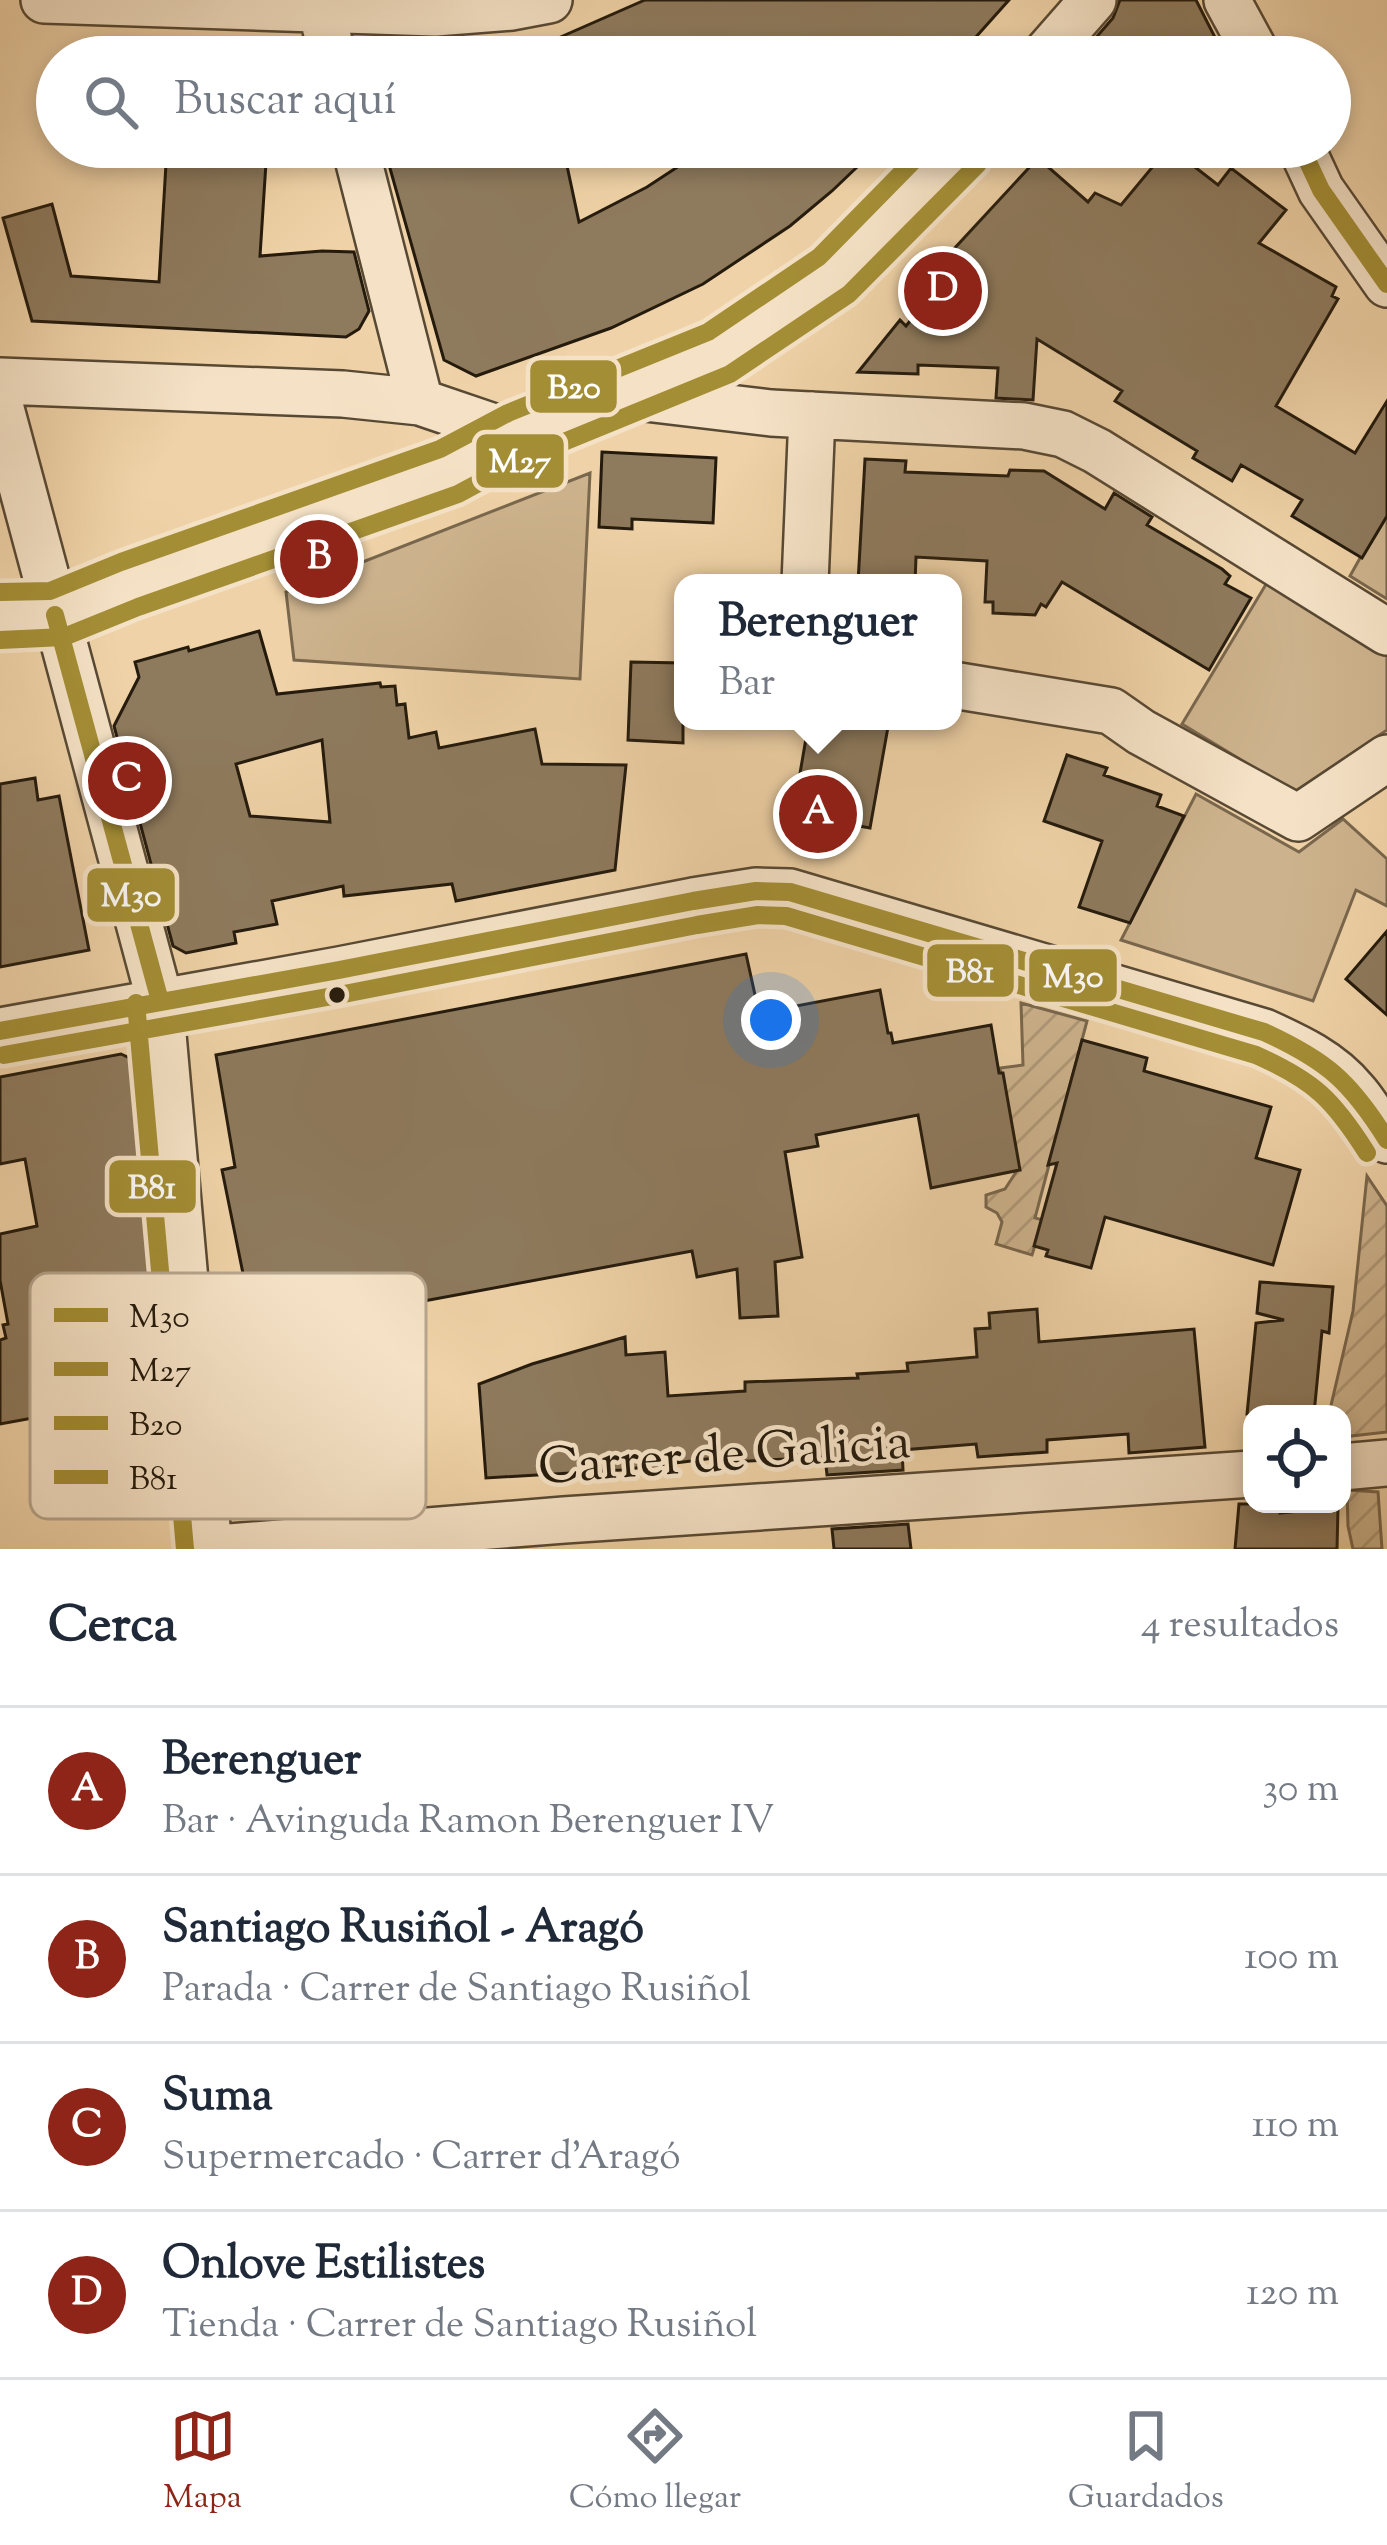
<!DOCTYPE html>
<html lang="es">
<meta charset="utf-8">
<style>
:root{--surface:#fff;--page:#f2f2f3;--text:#1f2937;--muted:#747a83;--line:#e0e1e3;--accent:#8f2418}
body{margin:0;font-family:"Sorts Mill Goudy",serif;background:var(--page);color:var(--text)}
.controls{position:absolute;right:36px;bottom:36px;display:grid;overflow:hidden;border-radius:24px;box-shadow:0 6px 18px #0003}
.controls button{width:108px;height:108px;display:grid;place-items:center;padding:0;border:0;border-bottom:3px solid var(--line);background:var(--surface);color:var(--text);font:60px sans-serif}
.you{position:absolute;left:771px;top:1020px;width:42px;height:42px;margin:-30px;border:9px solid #fff;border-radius:50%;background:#1a73e8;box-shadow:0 0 0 18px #1a73e833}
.badge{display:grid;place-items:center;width:78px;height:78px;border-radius:50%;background:var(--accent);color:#fff;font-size:39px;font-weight:700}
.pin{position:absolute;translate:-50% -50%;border:6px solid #fff;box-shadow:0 3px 12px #0006}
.popup{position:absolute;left:674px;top:574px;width:288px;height:156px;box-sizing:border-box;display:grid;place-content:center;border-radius:24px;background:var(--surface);filter:drop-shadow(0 3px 9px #0005);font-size:39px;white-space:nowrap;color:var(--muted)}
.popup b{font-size:45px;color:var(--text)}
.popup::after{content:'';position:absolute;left:50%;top:100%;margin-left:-24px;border:24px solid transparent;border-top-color:var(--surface)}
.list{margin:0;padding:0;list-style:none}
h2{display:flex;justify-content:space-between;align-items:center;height:156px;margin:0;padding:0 48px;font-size:51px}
h2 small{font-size:39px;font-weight:400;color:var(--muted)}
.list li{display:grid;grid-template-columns:78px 1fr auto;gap:36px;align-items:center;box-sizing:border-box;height:168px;padding:0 48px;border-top:3px solid var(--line)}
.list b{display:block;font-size:45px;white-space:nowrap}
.list p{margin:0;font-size:39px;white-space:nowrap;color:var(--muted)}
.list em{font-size:39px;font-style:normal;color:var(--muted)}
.icon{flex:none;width:66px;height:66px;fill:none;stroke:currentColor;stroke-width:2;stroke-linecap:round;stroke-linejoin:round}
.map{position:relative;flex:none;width:1387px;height:1549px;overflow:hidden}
.search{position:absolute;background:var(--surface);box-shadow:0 6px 18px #0003;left:36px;right:36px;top:36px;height:132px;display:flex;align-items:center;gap:30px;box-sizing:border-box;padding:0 42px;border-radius:66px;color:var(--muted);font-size:45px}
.sheet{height:828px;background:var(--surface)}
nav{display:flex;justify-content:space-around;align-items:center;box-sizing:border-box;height:168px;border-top:3px solid var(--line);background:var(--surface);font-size:33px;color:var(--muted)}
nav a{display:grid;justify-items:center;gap:6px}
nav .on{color:var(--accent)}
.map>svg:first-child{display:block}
.green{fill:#cdb38d;stroke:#79674d;stroke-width:3}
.garden{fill:url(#garden-furrows);stroke:#79674d;stroke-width:3}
.building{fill:#8e7a5d;stroke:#251b0d;stroke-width:3;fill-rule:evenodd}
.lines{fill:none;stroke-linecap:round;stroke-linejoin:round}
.street-casing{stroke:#584934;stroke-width:50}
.street{stroke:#f5e2c6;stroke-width:45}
.bus-1-casing{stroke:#f5e2c6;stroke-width:27}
.bus-2-casing{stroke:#f5e2c6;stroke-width:27}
.bus-3-casing{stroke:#f5e2c6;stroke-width:27}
.bus-4-casing{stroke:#f5e2c6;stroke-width:27}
.bus-1{stroke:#a48e35;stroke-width:18}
.bus-2{stroke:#a48e35;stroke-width:18}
.bus-3{stroke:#a48e35;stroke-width:18}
.bus-4{stroke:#a48e35;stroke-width:18}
.bus-dot{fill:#251b0d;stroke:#f5e2c6;stroke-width:4.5}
.labels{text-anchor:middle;stroke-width:9;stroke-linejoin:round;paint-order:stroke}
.street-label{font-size:51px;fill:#251b0d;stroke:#f5e2c6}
.key{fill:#f5e2c6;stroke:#b7a68e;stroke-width:3}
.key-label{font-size:33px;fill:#251b0d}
.line-badge{stroke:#f5e2c6;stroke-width:4.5}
.badge-label{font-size:33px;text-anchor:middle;font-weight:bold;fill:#fff}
</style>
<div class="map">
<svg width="1387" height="1549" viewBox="0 0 1387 1549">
<defs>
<pattern id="garden-furrows" width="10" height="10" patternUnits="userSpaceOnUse" patternTransform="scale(3)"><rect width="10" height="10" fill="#cdb38d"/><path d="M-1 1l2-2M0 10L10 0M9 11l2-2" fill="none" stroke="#b09978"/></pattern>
</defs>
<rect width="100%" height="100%" fill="#efd2a7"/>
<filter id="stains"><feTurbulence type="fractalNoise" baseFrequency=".00167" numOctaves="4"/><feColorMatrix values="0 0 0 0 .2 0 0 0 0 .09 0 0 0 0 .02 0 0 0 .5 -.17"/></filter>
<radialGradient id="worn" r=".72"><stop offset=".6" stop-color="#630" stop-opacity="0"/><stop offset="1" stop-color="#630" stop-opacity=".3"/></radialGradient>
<path class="green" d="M590,473L580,679L294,660L286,592Z
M1387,510V599L1350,576Z
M1268,581L1387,652V730L1294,792L1182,724Z
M1196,794L1299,852L1343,819L1387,859V906L1356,890L1313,1001L1121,940Z"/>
<path class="garden" d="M1021,1003L1087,1021L1035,1218L1043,1220L1032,1255L996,1244L1002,1222L997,1213L986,1207V1195L1005,1189L1018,1169L1000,1068L1023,1065Z
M1367,1176L1387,1206V1432L1342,1437V1414H1329L1353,1311Z
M1347,1490L1378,1492L1382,1549H1353L1348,1526Z"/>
<path class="building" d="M645,0H1009L958,57H515Z
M1120,0H1196L1225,57H1079L1113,18Z
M167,147H267L260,256L322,251L354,252L369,311L359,329L346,337L32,321L3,218L52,204L71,276L159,282Z
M384,147H563L579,222L647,187L708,147H878L832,191L790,226L703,284L611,328L476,376L444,360Z
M1169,147L1218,185L1231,168L1286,210L1259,243L1336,287L1332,296L1338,299L1276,406L1355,453L1387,401V516L1362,558L1292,516L1302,500L1241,465L1232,481L1193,458L1197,451L1115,401L1122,391L1037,339L1033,400L996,398L998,368L918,365V374L858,372L900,320L906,326L960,259L952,251L1038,158L1088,202L1095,193L1121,205Z
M602,452L716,458L713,523L632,519V529L599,527Z
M865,459L906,461L905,472L1008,476L1010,470L1044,471L1105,509L1114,493L1152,517L1147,525L1222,569L1230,576L1225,584L1251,598L1209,670L1062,582L1046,607L1041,604L1035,615L993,613V602H985L987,561L916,557L915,583H858Z
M259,631L277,694L380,683L381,687L395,686L397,705L405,704L409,738L436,732L439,748L535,729L542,764L626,765L615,870L456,901L452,884L344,896L343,886L272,901L277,924L234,932L236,943L186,953L173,946L114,726L139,677L135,662L188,647L189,651ZM322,740L330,822L250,816L236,764Z
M631,662L683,663V743L628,740Z
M809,721H856L888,727L870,828L793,814Z
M1067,755L1107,768L1104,775L1161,795L1157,806L1184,816L1130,923L1079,907L1102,841L1044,821Z
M35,778L38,800L59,796L89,950L0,967V784Z
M1387,931V1015L1346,979Z
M746,954L759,1013L880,990L888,1033H891L893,1043L991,1025L999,1073H1003L1020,1170L931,1188L918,1115L816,1135L818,1146L785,1152L802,1257L775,1262L778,1316L740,1318L737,1269L697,1277L692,1251L354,1314L377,1450L244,1474L236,1419L258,1415L242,1310L250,1308L222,1170L235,1167L216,1055Z
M1082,1040L1147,1058L1144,1071L1271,1107L1256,1158L1300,1170L1273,1265L1105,1217L1091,1268L1046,1256L1048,1250L1034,1246L1057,1163L1048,1165Z
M121,1054L134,1060L140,1113L152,1216L148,1278L96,1288L123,1433L143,1430L151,1470L136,1473L137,1479L91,1490V1486L79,1488L77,1481L62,1484L49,1415L0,1424V1340L6,1338L3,1325L8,1324L0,1280V1234L37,1226L25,1159L0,1164V1077Z
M1260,1282L1333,1287L1329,1333L1322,1331L1314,1414H1247L1256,1323L1284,1320L1257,1313Z
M1037,1309L1039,1342L1194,1329L1205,1447L1129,1453L1128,1434L1047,1440V1452L978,1457L976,1444L902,1450L903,1470L827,1475L825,1457L712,1463L714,1458L621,1470L486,1478L479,1384L532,1364L625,1337L626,1355L665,1352L668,1396L745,1391V1382L858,1378L857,1374L908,1371L907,1363L977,1357L975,1329L990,1328L989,1313Z
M1239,1504H1279L1280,1513L1338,1507L1337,1549H1235Z
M908,1524L911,1549H834L832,1529Z"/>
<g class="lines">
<g class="street-casing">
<path id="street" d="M44,0L435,13L512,7L549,0
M1227,0L1258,57
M321,10L333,57
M1043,57L1093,0
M355,147L420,402
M1301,147L1321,190L1387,284
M0,381L343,394L420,402L517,435
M620,395L771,413L1024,426L1063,434L1097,451L1387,632
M0,405L160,1001L209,1549
M805,583L812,415
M0,616L55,615L129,585L450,471L517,435L719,353L834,276L961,147
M953,685L1111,711L1141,732L1298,818L1387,758
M0,1031L339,970L693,901L756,891L790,892L1264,1032C1297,1047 1330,1062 1354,1091C1367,1105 1376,1123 1387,1140
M1342,1467L1387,1463
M204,1549L564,1520L1252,1474"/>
</g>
<use href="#street" class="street"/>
<g class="bus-1-casing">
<path id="bus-1" d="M1301,147L1321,190L1387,284
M55,615L160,1001
M0,1031L339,970L693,901L756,891L790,892L1264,1032C1327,1061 1350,1081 1387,1140"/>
</g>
<g class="bus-2-casing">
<path id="bus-2" d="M0,640L64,637L138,607L458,494L527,457L730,374L849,294L978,164"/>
</g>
<g class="bus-3-casing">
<path id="bus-3" d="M0,592L50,591L121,562L440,449L508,413L708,332L819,257L927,147"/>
</g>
<g class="bus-4-casing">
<path id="bus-4" d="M136,1003L185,1549
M4,1055L344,994L697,925L758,915L786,916L1256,1055C1314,1081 1333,1099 1367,1153"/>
</g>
<use href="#bus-1" class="bus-1"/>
<use href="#bus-2" class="bus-2"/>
<use href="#bus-3" class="bus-3"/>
<use href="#bus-4" class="bus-4"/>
</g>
<circle class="bus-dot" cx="337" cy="995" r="10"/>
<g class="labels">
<g class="street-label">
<text transform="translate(724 1452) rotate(-4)" y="18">Carrer de Galicia</text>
</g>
</g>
<rect x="30" y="1273" width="396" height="246" rx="18" class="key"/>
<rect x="54" y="1308" width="54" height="14" fill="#a48e35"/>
<rect x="54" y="1362" width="54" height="14" fill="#a48e35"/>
<rect x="54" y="1416" width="54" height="14" fill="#a48e35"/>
<rect x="54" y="1470" width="54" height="14" fill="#a48e35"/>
<g class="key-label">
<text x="129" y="1327">M30</text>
<text x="129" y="1381">M27</text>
<text x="129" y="1435">B20</text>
<text x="129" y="1489">B81</text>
</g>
<g class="line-badge">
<rect x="528" y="358" width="91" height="57" rx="12" fill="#a48e35"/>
<rect x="474" y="432" width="92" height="58" rx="12" fill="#a48e35"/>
<rect x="85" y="866" width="92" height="58" rx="12" fill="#a48e35"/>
<rect x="925" y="942" width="91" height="57" rx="12" fill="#a48e35"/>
<rect x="1027" y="947" width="92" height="57" rx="12" fill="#a48e35"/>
<rect x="107" y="1158" width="91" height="57" rx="12" fill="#a48e35"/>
</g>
<g class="badge-label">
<text x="574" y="398">B20</text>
<text x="520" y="472">M27</text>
<text x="131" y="906">M30</text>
<text x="970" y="982">B81</text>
<text x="1073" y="987">M30</text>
<text x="152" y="1198">B81</text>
</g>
<rect width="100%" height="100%" filter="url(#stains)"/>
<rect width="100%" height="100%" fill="url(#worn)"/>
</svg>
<div class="controls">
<button><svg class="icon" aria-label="locate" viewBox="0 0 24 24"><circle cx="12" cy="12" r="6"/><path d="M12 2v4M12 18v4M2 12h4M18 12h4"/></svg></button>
</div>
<div class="you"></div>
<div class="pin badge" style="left:818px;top:814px">A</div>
<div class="popup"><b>Berenguer</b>Bar</div>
<div class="pin badge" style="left:319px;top:559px">B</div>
<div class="pin badge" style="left:127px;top:781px">C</div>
<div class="pin badge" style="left:943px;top:291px">D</div>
<div class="search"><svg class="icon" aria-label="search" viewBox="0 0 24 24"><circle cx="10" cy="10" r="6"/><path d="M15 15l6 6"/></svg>Buscar aquí</div>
</div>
<section class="sheet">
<h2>Cerca<small>4 resultados</small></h2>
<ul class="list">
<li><span class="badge">A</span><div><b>Berenguer</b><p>Bar · Avinguda Ramon Berenguer IV</p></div><em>30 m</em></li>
<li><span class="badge">B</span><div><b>Santiago Rusiñol - Aragó</b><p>Parada · Carrer de Santiago Rusiñol</p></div><em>100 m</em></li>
<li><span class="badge">C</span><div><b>Suma</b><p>Supermercado · Carrer d'Aragó</p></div><em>110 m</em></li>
<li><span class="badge">D</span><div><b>Onlove Estilistes</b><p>Tienda · Carrer de Santiago Rusiñol</p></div><em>120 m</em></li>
</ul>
</section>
<nav>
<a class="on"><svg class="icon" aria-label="map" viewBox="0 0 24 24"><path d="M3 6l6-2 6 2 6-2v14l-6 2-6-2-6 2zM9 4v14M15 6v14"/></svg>Mapa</a>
<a><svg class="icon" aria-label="directions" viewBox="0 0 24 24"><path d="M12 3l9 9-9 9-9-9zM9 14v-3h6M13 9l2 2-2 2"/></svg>Cómo llegar</a>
<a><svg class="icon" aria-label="saved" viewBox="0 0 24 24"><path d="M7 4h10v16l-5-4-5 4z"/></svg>Guardados</a>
</nav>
